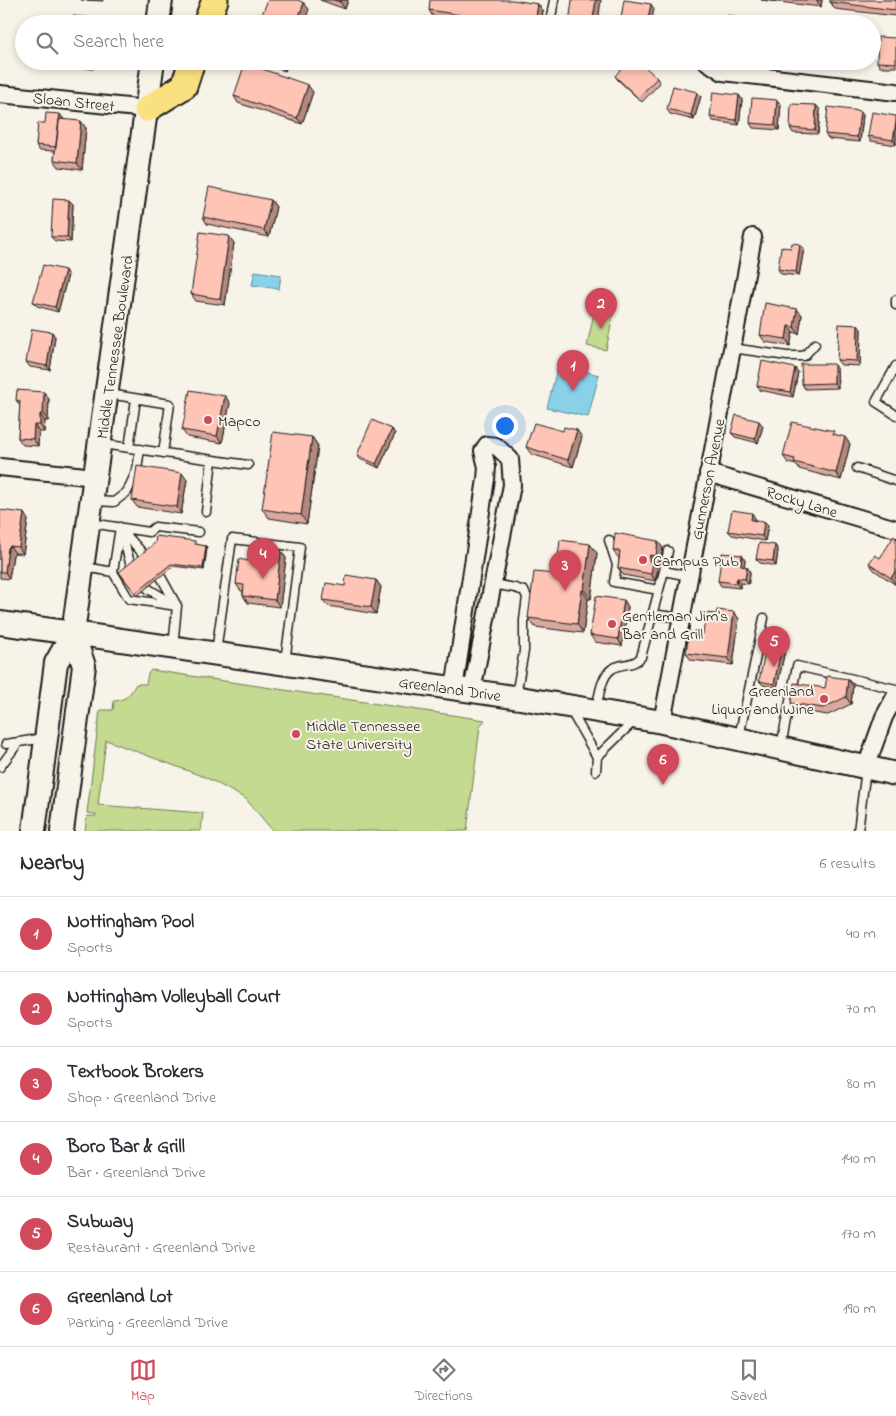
<!DOCTYPE html>
<meta charset="utf-8">
<style>
:root{--surface:#fff;--page:#f7f7f7;--text:#2b2b33;--muted:#7c7c81;--line:#e1e1e2;--accent:#d1495b}
body{margin:0;font-family:"Indie Flower",sans-serif;background:var(--page);color:var(--text)}
.you{position:absolute;left:504px;top:425px;width:18px;height:18px;margin:-12px;border:4px solid #fff;border-radius:50%;background:#1a73e8;box-shadow:0 0 0 8px #1a73e833}
.badge{display:grid;place-items:center;width:32px;height:32px;border-radius:50%;background:var(--accent);color:#fff;font-size:16px;font-weight:700}
.pin{position:absolute;translate:-50% -41px;filter:drop-shadow(0 1px 2px #0008)}
.pin::after{content:'';position:absolute;top:26px;width:18px;height:15px;background:inherit;clip-path:polygon(0 0,100% 0,50% 100%)}
.list{margin:0;padding:0;list-style:none}
h2{display:flex;justify-content:space-between;align-items:center;height:65px;margin:0;padding:0 20px;font-size:21px}
h2 small{font-size:16px;font-weight:400;color:var(--muted)}
.list li{display:grid;grid-template-columns:32px 1fr auto;gap:15px;align-items:center;box-sizing:border-box;height:75px;padding:0 20px;border-top:1px solid var(--line)}
.list b{display:block;font-size:19px;white-space:nowrap}
.list p{margin:0;font-size:16px;white-space:nowrap;color:var(--muted)}
.list em{font-size:16px;font-style:normal;color:var(--muted)}
.icon{flex:none;width:28px;height:28px;fill:none;stroke:currentColor;stroke-width:2;stroke-linecap:round;stroke-linejoin:round}
.map{position:relative;flex:none;width:896px;height:831px;overflow:hidden}
.search{position:absolute;background:var(--surface);box-shadow:0 2px 8px #0003;left:15px;right:15px;top:15px;height:55px;display:flex;align-items:center;gap:12px;box-sizing:border-box;padding:0 18px;border-radius:28px;color:var(--muted);font-size:19px}
.sheet{height:515px;background:var(--surface)}
nav{display:flex;justify-content:space-around;align-items:center;box-sizing:border-box;height:70px;border-top:1px solid var(--line);background:var(--surface);font-size:14px;color:var(--muted)}
nav a{display:grid;justify-items:center;gap:2px}
nav .on{color:var(--accent)}
.map>svg:first-child{display:block}
.green{fill:#c3da90;stroke:#707b56}
.water{fill:#88d1e9;stroke:#5d8997}
.lines{fill:none;stroke-linecap:round;stroke-linejoin:round}
.lane-casing{stroke:#1c1c1c;stroke-width:11}
.street-casing{stroke:#1c1c1c;stroke-width:20}
.secondary-casing{stroke:#1c1c1c;stroke-width:26}
.primary-casing{stroke:#1c1c1c;stroke-width:29}
.lane{stroke:#f7f3e8;stroke-width:8}
.street{stroke:#f7f3e8;stroke-width:16}
.secondary{stroke:#f7f3e8;stroke-width:22}
.primary{stroke:#fae180;stroke-width:25}
.wall{fill:#daa99d;stroke:#1c1c1c}
.shaded-wall{fill:#b2897f;stroke:#1c1c1c}
.building{fill:#fec4b6;stroke:#1c1c1c}
.poi-dot{fill:#d1495b;stroke:#f7f3e8;stroke-width:2}
.labels{text-anchor:middle;stroke-width:4;stroke-linejoin:round;paint-order:stroke}
.street-label{font-size:16px;fill:#1c1c1c;stroke:#f7f3e8}
.poi-label{font-size:16px;fill:#1c1c1c;stroke:#f7f3e8;text-anchor:start}
</style>
<div class="map">
<svg width="896" height="831" viewBox="0 0 896 831">
<rect width="100%" height="100%" fill="#f7f3e8"/>
<filter id="ink" filterUnits="userSpaceOnUse"><feTurbulence type="fractalNoise" baseFrequency=".02" numOctaves="2"/><feDisplacementMap in="SourceGraphic" scale="10" xChannelSelector="R" yChannelSelector="G"/><feConvolveMatrix kernelMatrix="1 2 1 2 8 2 1 2 1" color-interpolation-filters="sRGB"/></filter>
<g filter="url(#ink)">
<path class="green" d="M595,308L614,311L606,350L587,346Z
M151,670L485,720L480,726L467,831H273L246,799L207,778L106,740L98,805L203,813L201,831H85L87,816H96V814L87,813L100,710H113L114,701C127,700 130,694 136,684H146L148,674Z"/>
<path class="water" d="M255,271L281,275L279,289L252,285Z
M558,365L599,375L588,417L547,408Z"/>
<g class="lines">
<g class="lane-casing">
<path id="lane" d="M550,23L554,0
M896,300V305
M732,348L787,356H804L815,344
M896,366L876,402L896,415
M109,394L170,404L163,453
M102,444L248,465
M129,448L136,399
M857,468L896,481
M94,501L114,502L127,492L137,470L140,449
M206,512L212,460
M91,523L149,532L155,527L199,532
M121,529L145,556
M609,540L617,565L614,582L659,590
M85,567L113,572L129,599L177,606L173,647
M664,571L668,551
M113,572L120,527L131,566
M493,584L515,588L524,591L527,597L524,620V651L516,695
M147,588L177,606L161,577
M652,614L681,618
M216,652L232,539L300,547L285,662
M596,709C599,697 601,676 612,669C622,662 633,667 641,657L664,571L689,576
M571,711L597,757
M739,737L764,618
M6,744L45,738
M781,746L797,666L896,689
M0,767L18,743
M596,771L597,757L634,721
M858,831L866,769"/>
</g>
<g class="street-casing">
<path id="street" d="M706,61L723,72L896,92
M0,94L147,109
M0,467L95,477
M708,473L896,529
M454,689L486,479L487,467L483,451L487,445L496,446L510,459L512,485L472,691
M662,722L753,237
M866,767L884,717L896,695"/>
</g>
<g class="secondary-casing">
<path id="secondary" d="M158,24L161,0
M0,623L73,633L520,698L662,722L896,774
M34,831L56,663L73,633L153,61
M62,831L84,666L73,633"/>
</g>
<g class="primary-casing">
<path id="primary" d="M206,24L215,0
M147,109L184,86L192,61"/>
</g>
<use href="#lane" class="lane"/>
<use href="#street" class="street"/>
<use href="#secondary" class="secondary"/>
<use href="#primary" class="primary"/>
</g>
<path class="wall" d="M81,0H103V1Z
M320,0H348L345,9Z
M761,0H822L821,7Z
M896,0V16L835,9L830,2Z
M538,4L543,11L541,24H477L433,17L429,10Z
M896,38V67H880L877,62Z
M47,61H65L64,65L48,63Z
M65,61H94L93,69L68,66Z
M259,61H289L285,71Z
M840,61H866V64Z
M615,76L657,78L660,83L642,102L618,80Z
M313,92L302,124L238,103L234,96Z
M697,92L701,96L694,120L670,114L667,109Z
M739,95L742,100L739,125L713,121L710,117Z
M781,104L779,130L753,128L750,123Z
M816,105L820,110L818,134L793,133L790,128Z
M863,115L860,142L829,139L825,134Z
M896,116V145L871,141L868,136Z
M63,118V119L86,128L82,170L59,167L54,160L55,151L39,150L36,145L45,123Z
M69,200L73,204L71,242L55,241L51,237Z
M271,200L276,207L269,237L207,224L203,217Z
M234,243L225,305L196,301L191,294Z
M791,248H804L799,276L781,274L778,269Z
M68,275L58,312L37,306L33,302Z
M797,309L802,315L799,334L793,332L790,346L765,342L760,335Z
M861,329L860,366L841,365L837,360Z
M52,332L55,337L50,370L30,367L26,362Z
M837,368L838,388L805,389L802,384Z
M798,372L793,397L760,390L757,386Z
M225,396L230,403L222,443L187,437L182,430Z
M49,399L48,421H45L44,432H39L38,446L23,445L18,438L20,406L16,400Z
M763,426L758,443L735,437L731,433Z
M392,429L395,434L379,468L360,459L357,455Z
M837,435L850,444L841,480L799,469L796,465L788,463L783,456Z
M312,437L318,446L307,524L269,518L262,509Z
M582,437L573,467L531,454L526,447Z
M187,480L181,514L137,507L132,500Z
M0,510L28,520L23,554L15,553L13,555L9,579L0,578Z
M755,518V520L768,526L765,541L732,535L728,531Z
M196,543V545L206,546L207,548L204,570L173,566L137,596L119,572Z
M663,548L660,563L655,562L654,564L658,569L655,581L623,575L618,568L619,558L618,557L613,551Z
M778,550L776,566L760,563L756,559Z
M281,551L286,558L280,607L248,603L243,596V591H241L236,584L248,561Z
M597,553L591,599H588L583,633L535,627L528,618L556,574Z
M880,558L896,585L874,570L869,563Z
M745,560L744,567H747L750,572L749,584L740,583V588L721,586L718,581Z
M376,580L381,587L376,614L328,606L323,600L345,586Z
M624,600L628,607L622,646L595,642L590,635Z
M734,612L739,619L733,665L691,660L686,653L703,634L716,614Z
M782,645L785,650L777,688L763,685L759,681Z
M853,686L851,704L828,715L795,710L791,703L825,688Z"/>
<path class="shaded-wall" d="M341,0H348L345,9L340,2Z
M596,0H601L598,24H592Z
M816,0H822L821,7Z
M304,3L309,9L304,24H296Z
M538,4L543,11L541,24H535Z
M651,4L654,9L651,24H647Z
M93,18L97,24H93Z
M88,61H94L93,69L88,63Z
M281,61H289L285,71L280,65Z
M308,85L313,92L302,124L297,118Z
M697,92L701,96L694,120L691,115Z
M739,95L742,100L739,125L736,120Z
M777,100L781,104L779,130L775,125Z
M816,105L820,110L818,134L815,130Z
M860,111L863,115L860,142L857,137Z
M60,114L63,118L60,152L57,147Z
M81,121L86,128L82,170L77,163Z
M896,122V144L893,140Z
M69,200L73,204L71,242L67,237Z
M271,200L276,207L269,237L264,230Z
M229,236L234,243L225,305L220,299Z
M800,244L804,248L799,276L796,272Z
M65,270L68,275L58,312L55,307Z
M797,309L802,315L799,334L794,327Z
M858,325L861,329L860,366L857,361Z
M788,326L793,332L790,346L786,339Z
M52,332L55,337L50,370L47,366Z
M834,364L837,368L838,388L834,383Z
M795,368L798,372L793,397L790,392Z
M44,392L49,399L48,421L43,414Z
M225,396L230,403L222,443L217,436Z
M40,414L45,421L44,432L40,425Z
M759,421L763,426L758,443L755,439Z
M34,425L39,432L38,446L33,439Z
M392,429L395,434L379,468L376,464Z
M577,430L582,437L573,467L568,460Z
M312,437L318,446L307,524L301,515Z
M845,437L850,444L841,480L836,473Z
M182,473L187,480L181,514L177,507Z
M24,513L28,520L23,554L19,547Z
M752,513L755,518L754,524L751,520Z
M764,522L768,526L765,541L762,536Z
M658,541L663,548L660,563L656,556Z
M590,544L597,553L591,599L584,590Z
M775,545L778,550L776,566L773,561Z
M10,546L15,553L13,555L9,579L5,572L8,548Z
M206,546L207,548L204,570L203,568Z
M281,551L286,558L280,607L275,600Z
M650,555L655,562L654,564L658,569L655,581L651,574L649,561Z
M742,555L745,560L744,571L741,566Z
M747,567L750,572L749,584L745,579Z
M896,570V585L891,578Z
M737,578L740,583V588L736,583Z
M376,580L381,587L376,614L371,607Z
M582,590L588,599L583,633L577,624Z
M624,600L628,607L622,646L618,639Z
M734,612L739,619L733,665L728,658Z
M782,645L785,650L777,688L774,684Z
M848,679L853,686L851,704L846,697Z"/>
<path class="building" d="M268,0H298L304,3L296,24H258Z
M334,0H341L340,2Z
M430,0H513L538,4L535,24H517L429,10Z
M572,0H596L592,24H569Z
M624,0L651,4L647,24H620Z
M830,0H896V2L895,10L830,2Z
M728,15L752,22L751,24H726Z
M73,16L93,18V24H72Z
M763,21L780,24H762Z
M878,37L896,38V63L877,62Z
M271,61H281L280,65Z
M628,61H639L657,78L638,98L615,76Z
M245,63L308,85L297,118L234,96Z
M673,86L697,92L691,115L667,109Z
M713,92L739,95L736,120L710,117Z
M752,98L777,100L775,125L750,123Z
M791,104L816,105L815,130L790,128Z
M828,107L860,111L857,137L825,134Z
M872,112L896,116V122L893,140L868,136Z
M46,113L60,114L56,147L36,145L38,123H45Z
M59,119L81,121L77,163L54,160Z
M209,187L271,200L264,230L203,217Z
M53,199L69,200L67,237H51Z
M200,232L229,236L220,299L191,294Z
M792,243L800,244L796,272L778,269L781,247L791,248Z
M43,265L65,270L55,307L33,302Z
M765,303L797,309L794,327L788,326L786,339L760,335Z
M839,324L858,325L857,361L837,360Z
M32,329L52,332L47,366L26,362Z
M762,361L795,368L790,392L757,386Z
M801,364H834V383L802,384Z
M17,390L44,392L43,414H40V425H34L33,439L18,438L20,401L16,400Z
M190,390L225,396L217,436L182,430Z
M736,415L759,421L755,439L731,433Z
M372,420L392,429L376,464L357,455Z
M792,422L834,431L833,434L845,437L836,473L794,462L795,459L783,456Z
M534,423L563,431L564,427L577,430L568,460L526,447Z
M273,432L312,437L301,515L262,509Z
M137,466L182,473L177,507L132,500Z
M0,510L24,513L19,547L10,546L8,548L5,572H0Z
M732,510L752,513L751,520L764,522L762,536L728,531Z
M615,533L658,541L656,556L650,555L649,561L653,562L651,574L618,568L620,551H613Z
M156,536L195,541V544L206,546L203,568L171,564L135,593L119,572L155,543Z
M894,536L896,538V570L891,578L869,563L875,555L880,558Z
M560,540L590,544L584,590H582L577,624L528,618L534,572L556,574Z
M759,543L775,545L773,561L756,559Z
M250,547L281,551L275,600L243,596L244,585L236,584L239,559L248,561Z
M722,553L742,555L741,566L747,567L745,579L737,578L736,583L718,581Z
M346,575L376,580L371,607L323,600L326,583L345,586Z
M596,596L624,600L618,639L590,635Z
M717,610L734,612L728,658L686,653L689,632L703,634L706,613L716,614Z
M767,642L782,645L774,684L759,681Z
M827,676L848,679L846,697L823,708L791,703L794,683L825,688Z"/>
</g>
<g class="poi-dot">
<circle cx="208" cy="420" r="5"/>
<circle cx="643" cy="560" r="5"/>
<circle cx="612" cy="624" r="5"/>
<circle cx="824" cy="699" r="5"/>
<circle cx="296" cy="734" r="5"/>
</g>
<g class="labels">
<g class="street-label">
<text transform="translate(74 101) rotate(6)" y="6">Sloan Street</text>
<text transform="translate(114 347) rotate(-82)" y="6">Middle Tennessee Boulevard</text>
<text transform="translate(707 479) rotate(-79)" y="6">Gunnerson Avenue</text>
<text transform="translate(802 501) rotate(17)" y="6">Rocky Lane</text>
<text transform="translate(450 688) rotate(8)" y="6">Greenland Drive</text>
</g>
<g class="poi-label">
<text x="218" y="426">Mapco</text>
<text x="653" y="566">Campus Pub</text>
<text x="622" y="621">Gentleman Jim's<tspan x="622" dy="18">Bar and Grill</tspan></text>
<text x="814" y="696" text-anchor="end">Greenland<tspan x="814" dy="18">Liquor and Wine</tspan></text>
<text x="306" y="731">Middle Tennessee<tspan x="306" dy="18">State University</tspan></text>
</g>
</g>
</svg>
<div class="you"></div>
<div class="pin badge" style="left:573px;top:391px">1</div>
<div class="pin badge" style="left:601px;top:329px">2</div>
<div class="pin badge" style="left:565px;top:591px">3</div>
<div class="pin badge" style="left:263px;top:579px">4</div>
<div class="pin badge" style="left:774px;top:667px">5</div>
<div class="pin badge" style="left:663px;top:785px">6</div>
<div class="search"><svg class="icon" aria-label="search" viewBox="0 0 24 24"><circle cx="10" cy="10" r="6"/><path d="M15 15l6 6"/></svg>Search here</div>
</div>
<section class="sheet">
<h2>Nearby<small>6 results</small></h2>
<ul class="list">
<li><span class="badge">1</span><div><b>Nottingham Pool</b><p>Sports</p></div><em>40 m</em></li>
<li><span class="badge">2</span><div><b>Nottingham Volleyball Court</b><p>Sports</p></div><em>70 m</em></li>
<li><span class="badge">3</span><div><b>Textbook Brokers</b><p>Shop · Greenland Drive</p></div><em>80 m</em></li>
<li><span class="badge">4</span><div><b>Boro Bar &amp; Grill</b><p>Bar · Greenland Drive</p></div><em>140 m</em></li>
<li><span class="badge">5</span><div><b>Subway</b><p>Restaurant · Greenland Drive</p></div><em>170 m</em></li>
<li><span class="badge">6</span><div><b>Greenland Lot</b><p>Parking · Greenland Drive</p></div><em>190 m</em></li>
</ul>
</section>
<nav>
<a class="on"><svg class="icon" aria-label="map" viewBox="0 0 24 24"><path d="M3 6l6-2 6 2 6-2v14l-6 2-6-2-6 2zM9 4v14M15 6v14"/></svg>Map</a>
<a><svg class="icon" aria-label="directions" viewBox="0 0 24 24"><path d="M12 3l9 9-9 9-9-9zM9 14v-3h6M13 9l2 2-2 2"/></svg>Directions</a>
<a><svg class="icon" aria-label="saved" viewBox="0 0 24 24"><path d="M7 4h10v16l-5-4-5 4z"/></svg>Saved</a>
</nav>
